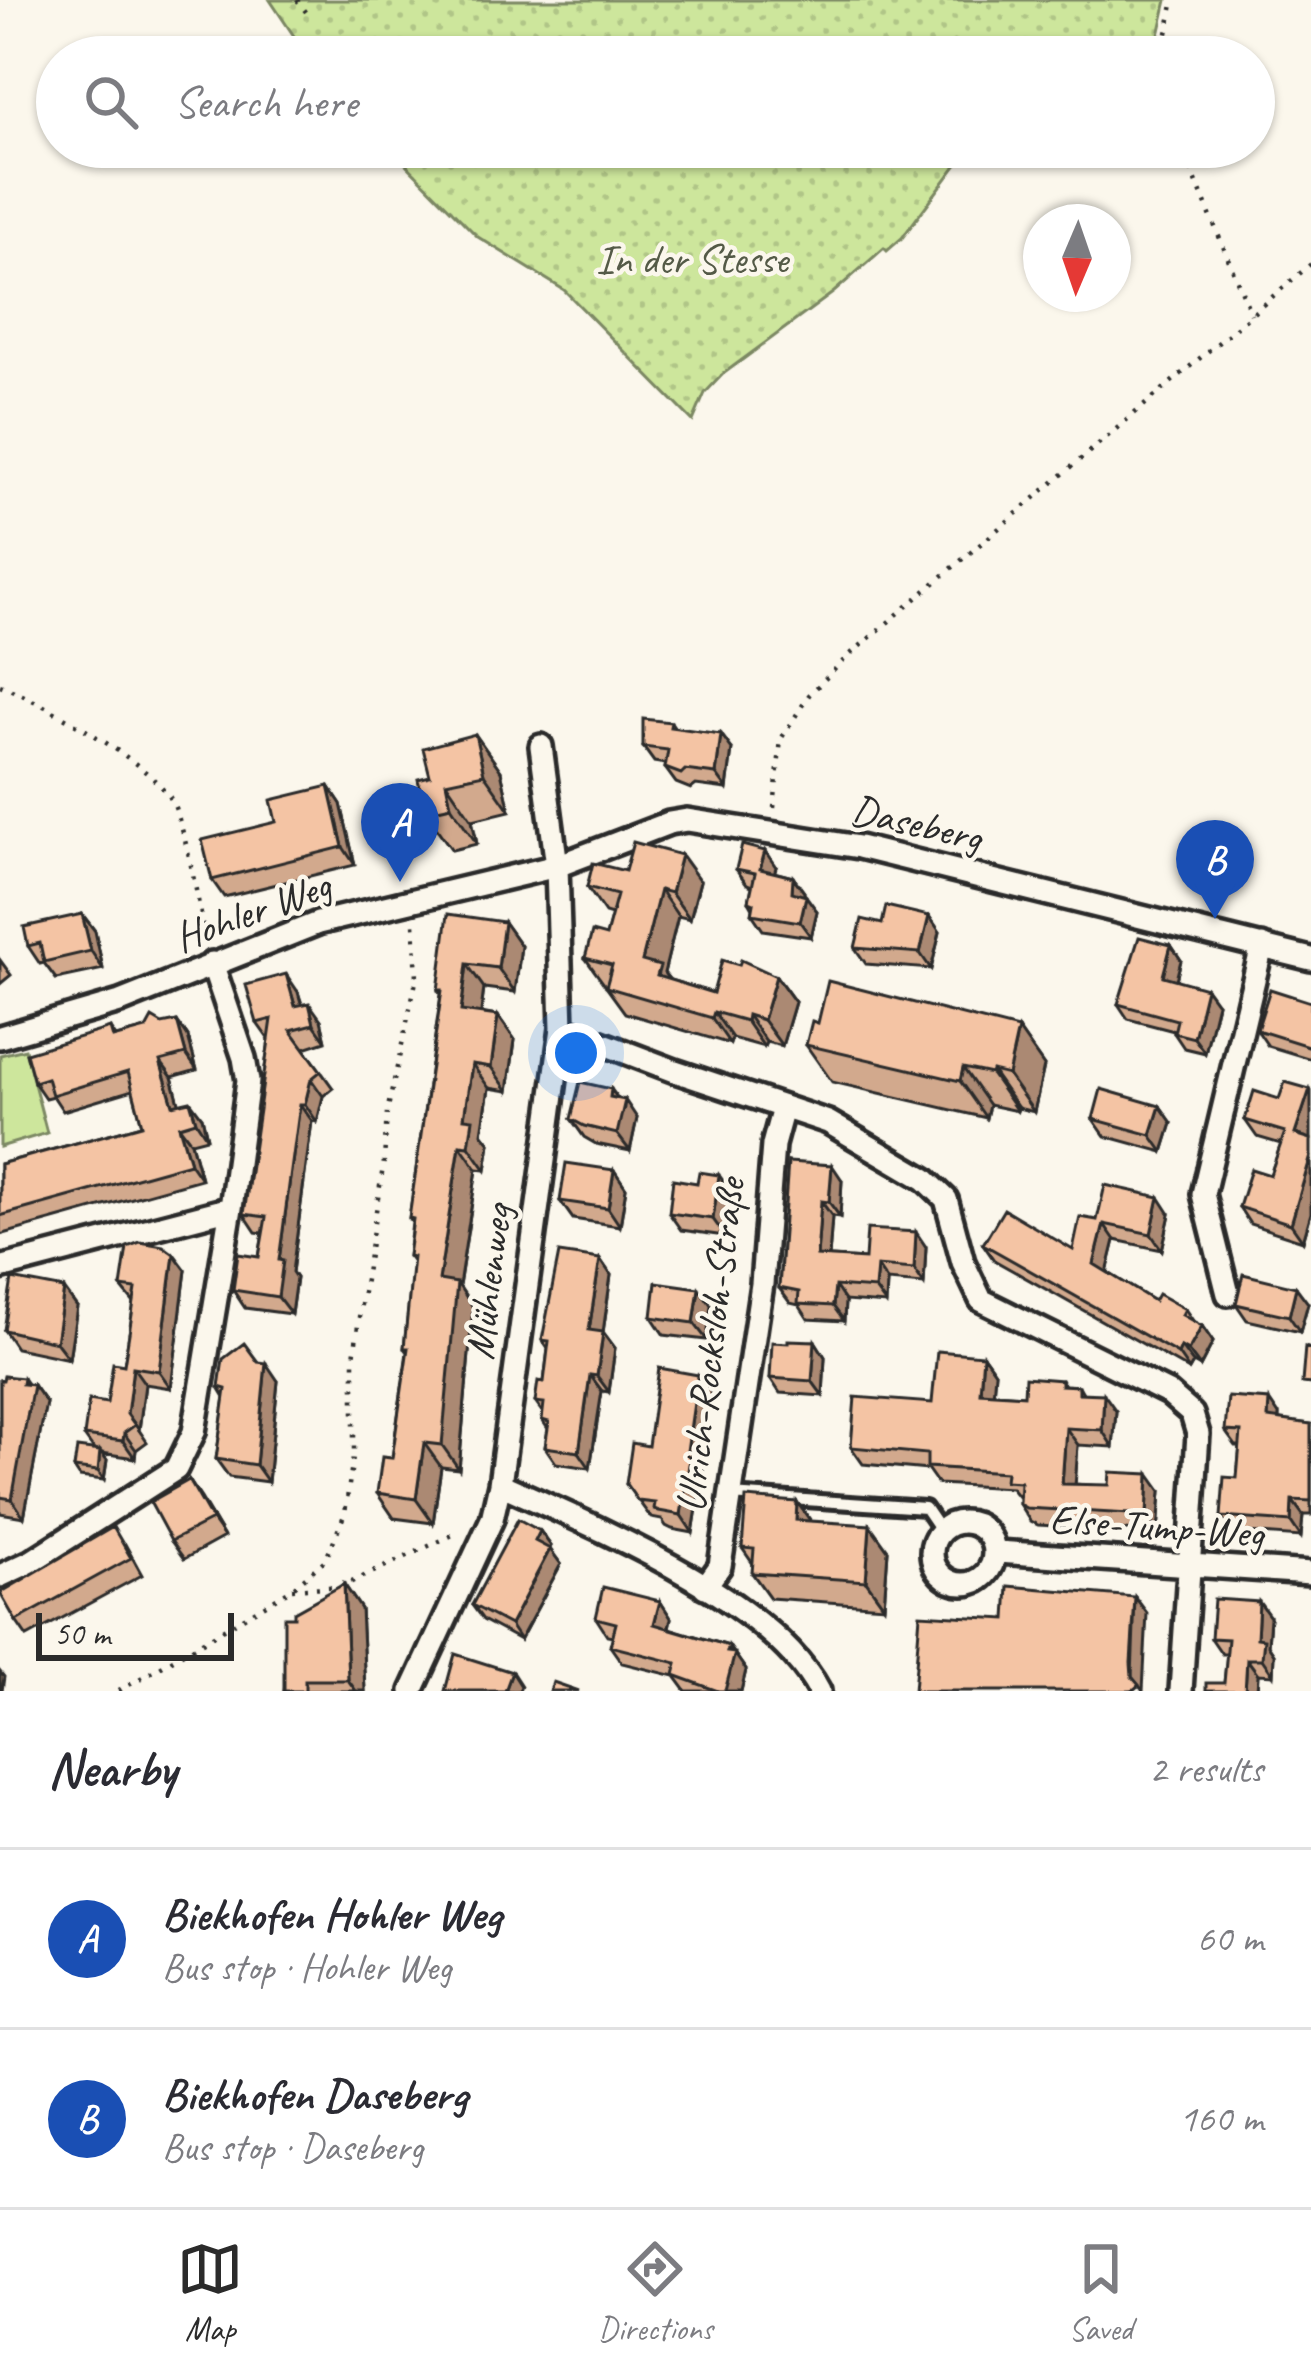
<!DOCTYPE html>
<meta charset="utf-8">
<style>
:root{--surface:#fff;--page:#f2f2f3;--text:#2b2b33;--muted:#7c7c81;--line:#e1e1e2;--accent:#2b2b2b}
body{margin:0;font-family:Caveat,sans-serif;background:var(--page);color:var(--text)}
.compass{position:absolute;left:1023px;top:204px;width:108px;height:108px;border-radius:50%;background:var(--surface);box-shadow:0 3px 9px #0004;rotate:182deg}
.scale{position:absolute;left:36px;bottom:30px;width:198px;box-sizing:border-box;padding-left:12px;border:6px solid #2b2b2b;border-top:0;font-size:33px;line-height:42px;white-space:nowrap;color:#2b2b2b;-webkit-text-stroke:9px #fbf7ec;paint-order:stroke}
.you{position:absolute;left:576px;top:1053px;width:42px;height:42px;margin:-30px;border:9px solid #fff;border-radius:50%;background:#1a73e8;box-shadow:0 0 0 18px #1a73e833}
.badge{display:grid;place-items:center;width:78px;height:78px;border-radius:50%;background:var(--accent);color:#fff;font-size:39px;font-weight:700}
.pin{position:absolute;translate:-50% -99px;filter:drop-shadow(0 3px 6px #0008)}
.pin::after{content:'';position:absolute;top:63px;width:42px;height:36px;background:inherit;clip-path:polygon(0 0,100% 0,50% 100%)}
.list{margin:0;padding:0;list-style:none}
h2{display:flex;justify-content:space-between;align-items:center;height:156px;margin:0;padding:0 48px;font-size:51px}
h2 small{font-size:39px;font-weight:400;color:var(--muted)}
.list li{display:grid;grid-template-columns:78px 1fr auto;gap:36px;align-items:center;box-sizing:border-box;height:180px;padding:0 48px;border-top:3px solid var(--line)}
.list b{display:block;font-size:45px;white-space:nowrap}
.list p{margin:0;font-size:39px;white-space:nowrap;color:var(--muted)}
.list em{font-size:39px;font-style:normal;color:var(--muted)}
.icon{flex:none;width:66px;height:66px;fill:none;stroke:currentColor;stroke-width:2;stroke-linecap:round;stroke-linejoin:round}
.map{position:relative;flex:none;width:1311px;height:1691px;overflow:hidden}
.search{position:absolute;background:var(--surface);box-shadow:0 3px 9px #0004;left:36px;right:36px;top:36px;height:132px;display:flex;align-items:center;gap:30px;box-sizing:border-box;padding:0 42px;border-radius:66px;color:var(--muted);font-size:45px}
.sheet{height:516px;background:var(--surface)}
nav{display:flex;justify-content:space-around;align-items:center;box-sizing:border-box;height:168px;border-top:3px solid var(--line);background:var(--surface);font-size:33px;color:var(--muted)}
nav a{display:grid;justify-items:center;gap:6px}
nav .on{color:var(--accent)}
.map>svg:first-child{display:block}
.grass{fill:#cde69c;stroke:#7c8864;stroke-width:3}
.park{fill:url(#park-dots);stroke:#7c8864;stroke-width:3}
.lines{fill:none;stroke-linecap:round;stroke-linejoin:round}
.service-casing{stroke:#2b2b2b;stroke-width:20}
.minor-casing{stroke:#2b2b2b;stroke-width:30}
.path{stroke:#2b2b2b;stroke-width:4.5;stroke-dasharray:3 9;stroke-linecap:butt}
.service{stroke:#fbf7ec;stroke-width:10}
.minor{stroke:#fbf7ec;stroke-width:21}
.wall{fill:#d2a98d;stroke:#2b2b2b;stroke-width:3}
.shaded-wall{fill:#ab8973;stroke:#2b2b2b;stroke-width:3}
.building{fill:#f4c4a4;stroke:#2b2b2b;stroke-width:3}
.labels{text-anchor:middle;stroke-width:9;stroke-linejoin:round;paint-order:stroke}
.park-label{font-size:42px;fill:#545a47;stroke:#fbf7ec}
.street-label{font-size:42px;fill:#2b2b2b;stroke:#fbf7ec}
</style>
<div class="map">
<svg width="1311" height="1691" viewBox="0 0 1311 1691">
<defs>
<pattern id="park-dots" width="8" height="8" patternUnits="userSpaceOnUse" patternTransform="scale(3)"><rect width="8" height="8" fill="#cde69c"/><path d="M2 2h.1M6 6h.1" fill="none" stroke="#b0c587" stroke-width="1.8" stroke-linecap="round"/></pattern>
</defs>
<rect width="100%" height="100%" fill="#fbf7ec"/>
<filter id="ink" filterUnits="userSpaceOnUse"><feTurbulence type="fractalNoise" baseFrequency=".00833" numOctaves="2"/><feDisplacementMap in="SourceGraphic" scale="24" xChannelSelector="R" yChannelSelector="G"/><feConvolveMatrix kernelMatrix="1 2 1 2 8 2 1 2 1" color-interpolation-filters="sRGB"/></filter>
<g filter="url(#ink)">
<path class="grass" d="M25,1049L47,1133L0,1147V1055Z"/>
<path class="park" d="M270,0H1167L1154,57L1031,53L1028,57H308Z
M389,147H970L902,238L887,251L884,248L834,292L723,374L705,393L693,421L564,290L478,237Z"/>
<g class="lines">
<g class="service-casing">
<path id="service" d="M730,1495L925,1508L940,1530"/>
</g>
<g class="minor-casing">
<path id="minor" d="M562,1028L675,1071L828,1122L925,1179L946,1199L963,1262L981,1300L1168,1393L1192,1414L1198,1434L1181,1691
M0,1037L120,1002L318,923L557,866L669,823L687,820L859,847L1311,959
M0,1268L231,1208
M1228,1294L1203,1194L1262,946
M500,1484C593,1526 771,1599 819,1691
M932 1553a31 31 0 1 1 62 0a31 31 0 1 1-62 0Z
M997,1552L1311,1573
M0,1576L32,1561L176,1469L194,1432L231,1208L248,1081L244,1058L212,963
M705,1587L720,1566L762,1284L773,1145L783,1108
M412,1691L492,1519L500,1484L562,1028L557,866L541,746"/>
</g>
<path class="path" d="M297,0L310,17
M1162,57L1174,0
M1182,147L1251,314
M0,685C40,701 158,766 174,805C190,847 196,897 207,941
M774,808L781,739L809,695L847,657L1311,264
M292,1589L343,1586L459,1532
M119,1691L292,1589L326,1559L345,1513L354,1450V1358L359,1317L384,1161L387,1112L417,977L414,923"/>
<use href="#service" class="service"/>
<use href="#minor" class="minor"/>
</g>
<path class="wall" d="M671,722L675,728L732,749L727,789L696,785L691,789L676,783L665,768L666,764L654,762L643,747Z
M475,734L501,771L510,811L472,820L477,844L452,850L425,812L430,776Z
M329,786L341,804L355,865L224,897L212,880L276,822Z
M776,867L774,872L793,877L804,892L803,895L817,911L811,937L763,930L752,914L753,908L749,901L752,886L747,884L736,869Z
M625,871L700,881L690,919L678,916L664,973L670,980L713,993L776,976L795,1002L782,1046L766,1042L764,1047L732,1038L730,1044L625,1013L585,958L606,936L612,915L605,913L587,887Z
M82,914L95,931L103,969L56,979L44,963L40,964L28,946Z
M929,916L940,932L931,969L866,964L855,948L882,924Z
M504,922L521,946L515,992L484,988L481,1013L498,1016L515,1040L508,1091L489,1088L482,1133L490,1143L486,1170L477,1169L459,1286L473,1307L459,1469L441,1467L433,1523L394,1518L377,1493L392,1458L407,1352L404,1348L413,1263L408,1256L412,1223L409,1218L441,994L438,990Z
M1171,945L1181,960L1176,980L1217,1003L1205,1053L1184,1048L1174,1033V1031L1128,1019L1118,1004Z
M0,960L11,975L0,984Z
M298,992L302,1004L321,1020L326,1041L304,1048L333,1088L323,1096L317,1122L312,1121L292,1272L296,1278L291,1314L245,1308L233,1290L259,1257L263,1233L256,1232L244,1214L269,1040L257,1023Z
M1311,1002V1059L1268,1046L1257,1030Z
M177,1021L188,1037L197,1070L172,1077L179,1104L202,1117L207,1138L191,1142L201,1179L0,1235V1164L142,1125L133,1090L63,1111L53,1096L45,1098L34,1082L110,1028L116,1037Z
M818,1023L1018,1029L1044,1066L1034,1112L1018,1108L1017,1111L989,1105L986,1118L832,1082L806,1045Z
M1310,1089L1311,1213L1303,1241L1250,1224L1239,1207L1270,1175L1281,1144L1257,1137L1245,1120L1279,1099Z
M618,1099L637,1118L630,1151L596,1144L584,1137L571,1119Z
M1160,1106L1172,1123L1163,1152L1105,1136L1093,1119Z
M788,1162L842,1180L840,1217L832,1216L829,1257L865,1259L926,1247L924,1284L887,1281L886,1304L845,1301L844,1321L808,1319L799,1305L790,1303L779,1288Z
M614,1170L626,1188L620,1226L573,1219L560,1201Z
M731,1192L725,1236L681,1230L669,1213Z
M1170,1214L1162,1250L1115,1240L1107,1272L1154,1301L1185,1309L1194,1322L1202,1326L1213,1342L1200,1367L1193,1363L1189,1370L994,1260L983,1244L1073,1250L1097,1220Z
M600,1259L611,1275L603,1332L615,1348L609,1392L602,1391L590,1468L556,1463L545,1447L548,1429L542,1420L543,1413L535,1402L544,1382L548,1349L542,1340Z
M186,1270L171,1388L145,1384L139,1430L147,1442L136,1450L135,1458L102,1453L107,1460L104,1480L80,1477L74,1468L94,1450L84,1436L107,1403L124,1365L134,1303L121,1287Z
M1308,1303L1300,1332L1247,1320L1236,1304Z
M711,1305L707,1340L664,1335L652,1317Z
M77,1307L69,1359L16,1348L4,1330Z
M815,1341L825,1357L823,1396L780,1393L770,1378L788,1343Z
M983,1355L995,1372L993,1393L1024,1395L1061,1380L1065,1385L1079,1386L1083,1393L1116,1411L1113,1447L1078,1445L1075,1484L1161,1491L1158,1532L1038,1525L1030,1521L1019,1504V1498L1011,1488L938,1484L928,1470L863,1464L851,1447L932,1403Z
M258,1362L278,1381L268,1482L229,1477L216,1459L225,1397L219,1387Z
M698,1375L711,1392L700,1465L703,1470L693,1533L672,1529L666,1526L662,1520L651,1518L626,1484L648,1446Z
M0,1380L33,1385L46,1403L24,1517L0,1513Z
M1279,1415V1420L1311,1424V1515H1303L1301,1537L1231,1532L1221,1517L1237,1478L1240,1446H1236L1225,1431Z
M189,1480L224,1537L184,1559L171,1541Z
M797,1502L811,1521L888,1550L884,1606L770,1598L752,1573L753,1564L742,1548Z
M540,1531L551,1546L549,1549L561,1564L520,1640L483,1620L472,1605Z
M125,1544L142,1575L27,1637L16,1621Z
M344,1584L361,1609L365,1691H284L294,1617Z
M660,1601L671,1618L669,1628L729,1646L746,1670L741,1691H686L675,1676L622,1663L610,1646L613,1636L607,1635L596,1618Z
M1270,1617L1268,1645L1274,1654L1273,1675L1258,1674L1257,1691L1224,1683L1227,1654H1222L1211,1638Z"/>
<path class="shaded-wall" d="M475,734L501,771L510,811L484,774Z
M721,734L732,749L727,789L716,774Z
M446,782L472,820L477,844L451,806Z
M329,786L341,804L355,865L343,847Z
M765,851L776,867L771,885L760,869Z
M681,855L700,881L690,919L671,893Z
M793,877L804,892L803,908L792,892Z
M660,890L678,916L664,973L678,992L662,983L642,961Z
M806,896L817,911L811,937L800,922Z
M82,914L95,931L103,969L91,951Z
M929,916L940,932L931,969L920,953Z
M504,922L521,946L515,992L498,968Z
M1171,945L1181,960L1173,991L1163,976Z
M467,964L484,988L478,1035L461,1011Z
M286,974L298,992L307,1024L295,1006Z
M776,976L795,1002L782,1046L763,1020Z
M1206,988L1217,1003L1205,1053L1194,1038Z
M309,1003L321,1020L326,1041L314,1024Z
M714,1012L732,1038L730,1044L712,1018Z
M747,1015L766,1042L764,1047L746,1021Z
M498,1016L515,1040L508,1091L491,1067Z
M177,1021L188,1037L197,1070L186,1054Z
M1018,1029L1044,1066L1034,1112L1008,1075Z
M160,1061L172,1077L184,1121L173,1105Z
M472,1064L489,1088L482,1133L490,1143L486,1170L469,1146L464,1118Z
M963,1068L989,1105L986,1118L960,1081Z
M992,1071L1018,1108L1017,1111L991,1074Z
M311,1079L323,1096L317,1122L305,1104Z
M611,1089L624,1107L625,1100L637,1118L630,1151L617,1134L610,1097Z
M1310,1089L1311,1091V1139L1295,1134Z
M190,1101L202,1117L207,1138L196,1121Z
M300,1104L312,1121L292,1272L296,1278L291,1314L278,1297L279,1260Z
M1160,1106L1172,1123L1163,1152L1151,1135Z
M179,1126L191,1142L201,1179L190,1163Z
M460,1145L477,1169L459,1286L473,1307L459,1469L442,1445L439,1280Z
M1311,1156V1213L1303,1241L1291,1224Z
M832,1165L842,1180L840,1217L829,1202Z
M614,1170L626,1188L620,1226L608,1208Z
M719,1175L731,1192L725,1236L713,1219Z
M1159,1197L1170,1214L1162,1250L1151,1234Z
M821,1201L832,1216L828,1271L817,1256Z
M1104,1224L1115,1240L1105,1281L1094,1264Z
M916,1232L926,1247L924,1284L914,1269Z
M174,1254L186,1270L171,1388L159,1371Z
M600,1259L611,1275L601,1347L589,1330Z
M877,1266L887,1281L886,1304L875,1289Z
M835,1286L845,1301L844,1321L833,1306Z
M1296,1287L1308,1303L1300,1332L1289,1316Z
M699,1288L711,1305L707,1340L694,1323Z
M64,1289L77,1307L69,1359L56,1342Z
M1202,1326L1213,1342L1200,1367L1188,1351Z
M603,1332L615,1348L609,1392L597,1376Z
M815,1341L825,1357L823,1396L812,1381Z
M1181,1347L1193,1363L1189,1370L1178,1354Z
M983,1355L995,1372L992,1409L980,1392Z
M266,1363L278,1381L268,1482L256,1465Z
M133,1367L145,1384L139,1430L127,1414Z
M590,1375L602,1391L590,1468L579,1452Z
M698,1375L711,1392L700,1465L703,1470L693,1533L681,1515L687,1451Z
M23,1378L32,1391L33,1385L46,1403L24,1517L12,1499Z
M1104,1394L1116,1411L1113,1447L1102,1430Z
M1269,1400L1279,1415L1278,1433L1268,1418Z
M1066,1428L1078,1445L1074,1500L1062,1484Z
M124,1433L136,1450L135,1458L123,1441Z
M424,1443L441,1467L433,1523L416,1499Z
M100,1451L107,1460L104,1480L98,1471Z
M1149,1474L1161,1491L1158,1532L1147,1515Z
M189,1480L201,1498L224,1537L212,1520Z
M1292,1500L1303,1515L1301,1537L1291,1522Z
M797,1502L815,1527L796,1520Z
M870,1525L888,1550L884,1606L866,1581Z
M540,1531L551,1546L545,1556L535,1541Z
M550,1549L561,1564L520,1640L510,1625Z
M344,1584L361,1609L365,1691H356L348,1680Z
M1135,1597L1147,1613L1143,1691L1132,1677Z
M660,1601L671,1618L666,1640L654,1624Z
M1259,1602L1270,1617L1268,1645L1274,1654L1273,1675L1262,1659L1257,1638Z
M729,1646L746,1670L741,1691H725Z
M1247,1659L1258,1674L1257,1691H1245Z
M0,1672L4,1677L2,1691H0Z
M512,1672L521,1686L519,1691H505Z"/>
<path class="building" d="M643,719L671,722L670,727L721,734L716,774L685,770L681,774L665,768L668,750L643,747Z
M475,734L484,774L446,782L451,806L425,812L418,779L430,776L423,748Z
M329,786L343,847L212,880L202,840L276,822L271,800Z
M633,842L681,855L671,893L660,890L642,961L660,966L657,976L713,993L722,960L739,965L741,960L776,976L763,1020L747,1015L746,1021L714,1012L712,1018L606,987L612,965L585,958L592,932L606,936L617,895L587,887L593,863L625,871Z
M742,845L765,851L760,869L793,877L792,892L806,896L800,922L752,914L754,903L749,901L755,873L736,869Z
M886,906L929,916L920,953L855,948L862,919L882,924Z
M82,914L91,951L44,962L40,943L28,946L24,927Z
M448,914L504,922L498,968L467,964L461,1011L498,1016L491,1067L472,1064L464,1118L473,1119L469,1146L460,1145L439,1280L457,1283L442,1445L424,1443L416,1499L377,1493L382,1457L392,1458L408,1348H404L413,1257L408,1256L413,1219L409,1218L442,990H438Z
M1139,937L1171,945L1163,976L1206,988L1194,1038L1174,1033L1177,1020L1118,1004Z
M286,974L295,1006L309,1003L314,1024L291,1030L321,1071L311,1079L305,1104H300L279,1260L283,1261L278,1297L233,1290L238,1254L259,1257L266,1217L244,1214L272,1019L257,1023L246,985Z
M828,981L1018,1029L1008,1075L992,1071L991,1074L963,1068L960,1081L806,1045L812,1021L818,1023Z
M1270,989L1311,1002V1047L1257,1030Z
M152,1018L162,1024L177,1021L186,1054L160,1061L173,1105L190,1101L196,1121L179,1126L190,1163L0,1216V1164L142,1125L128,1072L52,1095L47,1078L34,1082L26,1053L110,1028L113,1038L146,1029Z
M580,1082L611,1089L610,1097L625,1100L617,1134L584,1126L571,1119Z
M1285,1082L1310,1089L1295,1134L1311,1139V1156L1291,1224L1239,1207L1251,1169L1270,1175L1285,1132L1245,1120L1254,1091L1279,1099Z
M1101,1089L1160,1106L1151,1135L1093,1119Z
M788,1162L832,1165L829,1202L821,1201L817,1256L865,1259L867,1229L916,1232L914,1269L877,1266L875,1289L835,1286L833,1306L798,1304L799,1292L779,1288Z
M566,1163L614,1170L608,1208L560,1201Z
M699,1172L719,1175L713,1219L669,1213L673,1179L697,1183Z
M1105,1185L1159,1197L1151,1234L1104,1224L1094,1264L1154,1301L1158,1294L1185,1309L1182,1315L1202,1326L1188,1351L1181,1347L1178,1354L983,1244L1004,1209L1073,1250L1080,1217L1097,1220Z
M140,1242L163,1246L174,1254L159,1371L133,1367L127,1414L135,1425L124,1433L123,1441L84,1436L89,1400L107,1403L113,1363L124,1365L136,1289L121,1287L127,1247Z
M559,1253L600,1259L589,1330L603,1332L597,1376L590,1375L579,1452L545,1447L549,1422L542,1420L544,1403L535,1402L538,1381L544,1382L549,1341L542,1340Z
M1243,1274L1296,1287L1289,1316L1236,1304Z
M12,1279L64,1289L56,1342L4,1330Z
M656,1282L699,1288L694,1323L652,1317Z
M788,1340L815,1341L812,1381L770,1378L772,1342L788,1343Z
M244,1343L258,1362L266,1363L256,1465L216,1459L226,1389L219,1387L223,1359Z
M1305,1347L1311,1349V1384L1302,1383Z
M937,1351L983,1355L980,1392L1024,1395L1025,1377L1061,1380V1385L1079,1386V1393L1104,1394L1102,1430L1066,1428L1062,1484L1109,1485L1110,1472L1149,1474L1147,1515L1026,1508L1019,1504L1020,1482L1005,1481L1006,1472L927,1467V1454L851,1447L855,1397L932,1403Z
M659,1368L698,1375L687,1451L691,1452L681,1515L659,1511L654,1509L655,1503L638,1501L626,1484L632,1443L648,1446Z
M4,1376L23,1378L22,1384L33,1385L12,1499L0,1497V1380H3Z
M1228,1397L1269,1400L1268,1418L1311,1424V1501L1292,1500L1291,1522L1221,1517L1224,1477L1237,1478L1241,1432L1225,1431Z
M77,1448L100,1451L98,1471L74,1468Z
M189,1480L212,1520L171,1541L150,1502Z
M746,1498L797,1502L796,1520L870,1525L866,1581L752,1573L754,1549L742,1548Z
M518,1519L540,1531L535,1541L550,1549L510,1625L472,1605Z
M113,1527L131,1558L16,1621L0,1593Z
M344,1584L348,1680H305V1691H284V1617H294V1612Z
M1008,1586L1135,1597L1131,1663L1132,1677L1139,1685L1132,1691H914L920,1614L1006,1619Z
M603,1587L660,1601L654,1624L729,1646L727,1652L735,1653L725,1691H718L674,1675L677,1663L610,1646L616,1623L596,1618Z
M1214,1599L1259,1602L1257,1638L1264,1639L1262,1659H1247L1245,1691H1206V1683H1224L1228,1639L1211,1638Z
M455,1654L512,1672L505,1691H445Z
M553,1682L579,1691H550Z"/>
</g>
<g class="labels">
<g class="park-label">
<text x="692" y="273">In der Stesse</text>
</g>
<g class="street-label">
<text transform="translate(917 822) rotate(13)" y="15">Daseberg</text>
<text transform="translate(252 910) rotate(-20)" y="15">Hohler Weg</text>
<text transform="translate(487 1282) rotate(-83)" y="15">Mühlenweg</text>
<text transform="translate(709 1345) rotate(-83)" y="15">Ulrich-Rocksloh-Straße</text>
<text transform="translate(1157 1525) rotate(4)" y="15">Else-Tump-Weg</text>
</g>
</g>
</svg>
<svg class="compass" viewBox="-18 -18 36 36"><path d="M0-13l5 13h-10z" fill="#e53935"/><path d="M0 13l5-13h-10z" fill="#7c7c81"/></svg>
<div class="scale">50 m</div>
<div class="you"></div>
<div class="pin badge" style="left:400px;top:882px;background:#1a4fb4">A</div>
<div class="pin badge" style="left:1215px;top:919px;background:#1a4fb4">B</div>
<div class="search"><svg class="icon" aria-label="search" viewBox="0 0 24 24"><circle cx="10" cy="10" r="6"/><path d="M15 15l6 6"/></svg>Search here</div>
</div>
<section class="sheet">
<h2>Nearby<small>2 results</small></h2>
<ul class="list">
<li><span class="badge" style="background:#1a4fb4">A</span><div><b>Biekhofen Hohler Weg</b><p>Bus stop · Hohler Weg</p></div><em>60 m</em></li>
<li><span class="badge" style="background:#1a4fb4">B</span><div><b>Biekhofen Daseberg</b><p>Bus stop · Daseberg</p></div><em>160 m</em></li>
</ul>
</section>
<nav>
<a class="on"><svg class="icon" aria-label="map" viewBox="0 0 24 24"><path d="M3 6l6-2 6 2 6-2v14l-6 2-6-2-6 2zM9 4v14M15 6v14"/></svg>Map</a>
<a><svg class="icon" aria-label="directions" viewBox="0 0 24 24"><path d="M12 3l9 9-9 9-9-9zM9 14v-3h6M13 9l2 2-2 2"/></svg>Directions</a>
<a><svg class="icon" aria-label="saved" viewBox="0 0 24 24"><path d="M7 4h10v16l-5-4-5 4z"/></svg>Saved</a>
</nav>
